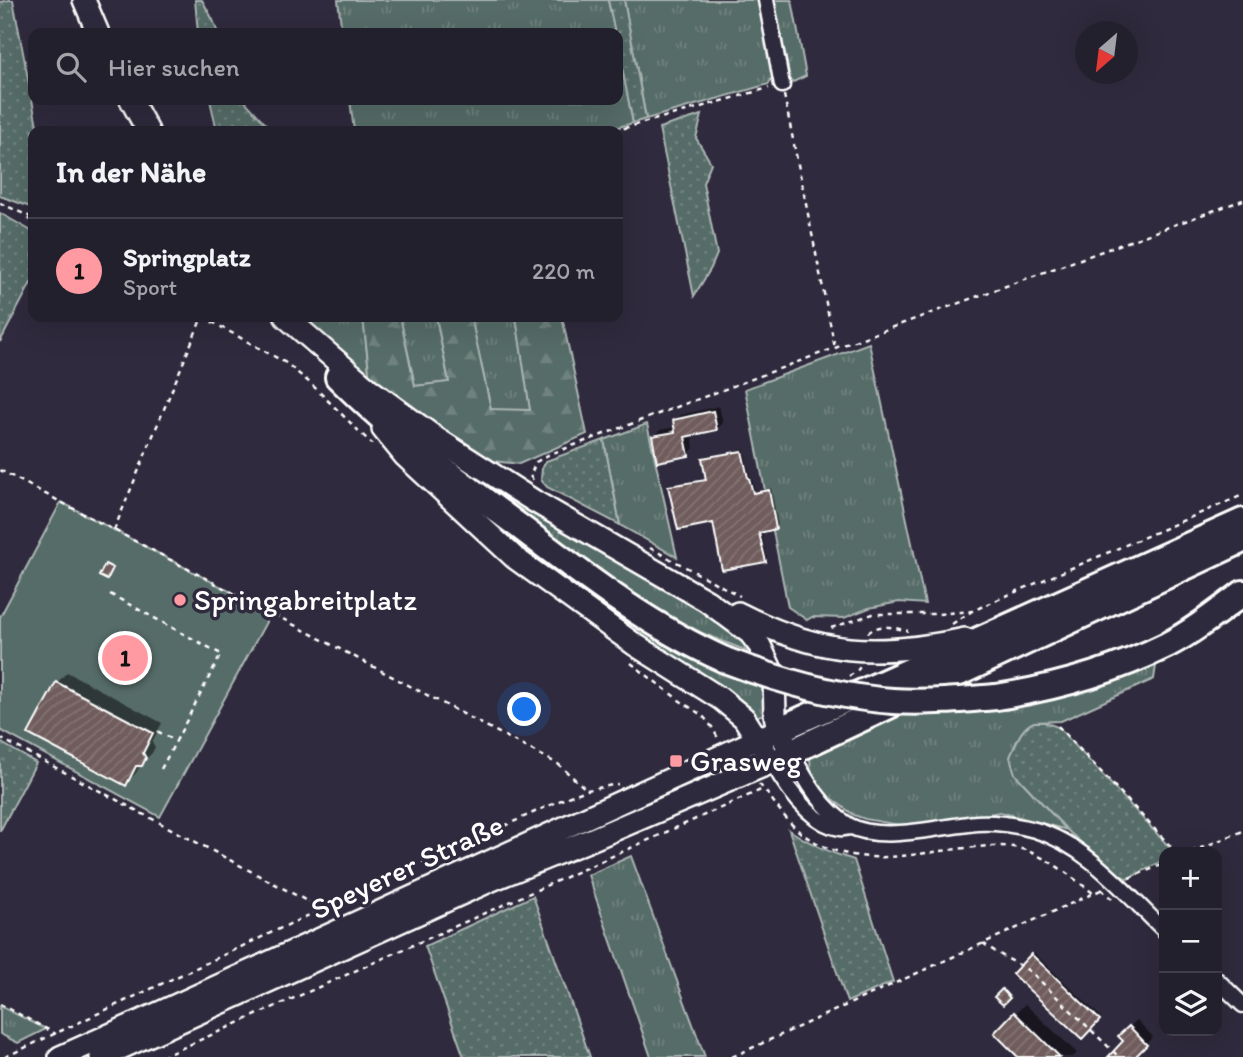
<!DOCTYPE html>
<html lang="de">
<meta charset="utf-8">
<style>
:root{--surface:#23202e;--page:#2f2d3a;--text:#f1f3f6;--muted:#a3a3aa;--line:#403e4a;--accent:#ff9aa2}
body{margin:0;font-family:Itim,sans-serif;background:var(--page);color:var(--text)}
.controls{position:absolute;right:21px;bottom:21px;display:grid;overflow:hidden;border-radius:14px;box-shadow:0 7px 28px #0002}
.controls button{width:63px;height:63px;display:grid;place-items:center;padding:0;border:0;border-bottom:2px solid var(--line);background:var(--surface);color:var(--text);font:35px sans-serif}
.compass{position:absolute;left:1075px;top:21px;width:63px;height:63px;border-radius:50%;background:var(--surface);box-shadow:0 7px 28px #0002;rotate:208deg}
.you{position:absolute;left:525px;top:710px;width:24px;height:24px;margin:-18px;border:5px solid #fff;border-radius:50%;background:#1a73e8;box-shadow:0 0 0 10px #1a73e833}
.badge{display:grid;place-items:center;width:46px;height:46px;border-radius:50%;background:var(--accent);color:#111;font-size:23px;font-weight:700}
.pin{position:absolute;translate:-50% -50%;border:4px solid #fff;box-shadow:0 2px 7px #0006}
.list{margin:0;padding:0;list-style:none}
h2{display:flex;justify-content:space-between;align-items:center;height:91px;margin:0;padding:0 28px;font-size:30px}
h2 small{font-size:23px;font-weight:400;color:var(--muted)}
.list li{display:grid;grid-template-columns:46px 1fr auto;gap:21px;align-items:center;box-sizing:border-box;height:105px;padding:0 28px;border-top:2px solid var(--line)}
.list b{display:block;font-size:26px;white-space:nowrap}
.list p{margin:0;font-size:23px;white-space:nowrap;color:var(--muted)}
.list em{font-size:23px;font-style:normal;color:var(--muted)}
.icon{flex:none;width:38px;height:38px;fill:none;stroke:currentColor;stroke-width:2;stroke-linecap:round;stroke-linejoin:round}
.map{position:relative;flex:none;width:1243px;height:1057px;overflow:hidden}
.search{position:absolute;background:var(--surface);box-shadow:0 7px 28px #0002;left:28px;top:28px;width:595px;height:77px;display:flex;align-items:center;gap:18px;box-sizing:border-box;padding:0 24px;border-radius:14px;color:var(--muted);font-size:26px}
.panel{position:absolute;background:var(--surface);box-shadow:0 7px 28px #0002;left:28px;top:126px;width:595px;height:196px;border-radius:14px}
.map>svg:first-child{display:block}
.grass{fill:url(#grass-tufts);stroke:#abb6b3;stroke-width:2}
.forest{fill:url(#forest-firs);stroke:#abb6b3;stroke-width:2}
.garden{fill:url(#garden-dots);stroke:#abb6b3;stroke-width:2}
.pitch{fill:#576c67;stroke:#abb6b3;stroke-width:2}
.shadow{fill:#0007}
.building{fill:url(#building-hatch);stroke:#fff;stroke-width:2}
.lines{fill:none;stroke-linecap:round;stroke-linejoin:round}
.street-casing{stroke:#fff;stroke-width:19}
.primary-casing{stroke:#fff;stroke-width:26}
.highway-casing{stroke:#fff;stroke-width:30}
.path{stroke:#fff;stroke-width:2.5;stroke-dasharray:5 5;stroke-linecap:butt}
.street{stroke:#2f2a3d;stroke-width:14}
.primary{stroke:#2f2a3d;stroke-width:21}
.highway{stroke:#2f2a3d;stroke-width:24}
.highway-bridge-casing{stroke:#fff;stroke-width:30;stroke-linecap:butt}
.highway-bridge{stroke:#2f2a3d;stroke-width:24}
.poi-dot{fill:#ff9aa2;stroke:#2f2a3d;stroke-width:2.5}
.labels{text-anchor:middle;stroke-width:7;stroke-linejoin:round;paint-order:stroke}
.poi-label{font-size:30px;fill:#fff;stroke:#2f2a3d;text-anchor:start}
.street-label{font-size:30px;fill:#fff;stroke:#2f2a3d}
</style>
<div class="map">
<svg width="1243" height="1057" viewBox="0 0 1243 1057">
<defs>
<pattern id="grass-tufts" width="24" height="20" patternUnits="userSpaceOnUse" patternTransform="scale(1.75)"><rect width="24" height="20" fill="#576c67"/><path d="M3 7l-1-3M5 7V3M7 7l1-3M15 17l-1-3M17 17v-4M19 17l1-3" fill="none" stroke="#70827e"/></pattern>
<pattern id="forest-firs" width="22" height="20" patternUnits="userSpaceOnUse" patternTransform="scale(1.75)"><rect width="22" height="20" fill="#576c67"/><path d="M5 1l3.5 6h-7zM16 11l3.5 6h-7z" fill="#70827e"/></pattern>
<pattern id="garden-dots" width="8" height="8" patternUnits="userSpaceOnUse" patternTransform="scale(1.75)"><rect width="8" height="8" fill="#576c67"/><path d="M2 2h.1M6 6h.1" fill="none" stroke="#70827e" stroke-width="1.8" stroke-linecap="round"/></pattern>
<pattern id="building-hatch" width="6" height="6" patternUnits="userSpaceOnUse" patternTransform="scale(1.75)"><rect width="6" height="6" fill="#6f5b5c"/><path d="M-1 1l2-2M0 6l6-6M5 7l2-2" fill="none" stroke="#857474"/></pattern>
</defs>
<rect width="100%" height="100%" fill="#2f2a3d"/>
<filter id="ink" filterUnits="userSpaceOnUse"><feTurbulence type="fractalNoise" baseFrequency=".0143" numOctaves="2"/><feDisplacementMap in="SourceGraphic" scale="14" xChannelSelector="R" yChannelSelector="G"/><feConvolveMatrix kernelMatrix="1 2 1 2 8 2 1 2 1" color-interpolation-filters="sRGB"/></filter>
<g filter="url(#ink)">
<path class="grass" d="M338,0H608L615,33H342Z
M624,0H761L775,73L769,84L646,119Z
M774,0H792L806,76L791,83Z
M618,47L633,123L604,131H354L350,100H618Z
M301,317H363L370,380Z
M400,317H436L449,382L415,386Z
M471,317H516L531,410H491Z
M869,343L925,604L899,602L869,608L844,618L812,617L807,620L788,607L745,389Z
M647,424L677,557L620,525L604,440Z
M440,453L728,624L757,655L702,633L668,616L633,593Z
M431,467L768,685V713L755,717L688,672L508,542Z
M1157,659L1154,679L1061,721L1034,722L1015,774L1067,830L1000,812L941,822L899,825L865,819L854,815L828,796L811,773L810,757L897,715L1007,710L1094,685Z
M631,856L705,1057H651L588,875Z
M0,1006L46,1029L18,1043L0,1034Z"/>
<path class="forest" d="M363,317H400L415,386L449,382L436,317H471L491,409L530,410L516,317H562L587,434L519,464L484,460L370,380Z"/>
<path class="garden" d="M9,0H13L38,131H33V208L0,196V2Z
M195,0H202L213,20L218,33H198Z
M608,0H624L646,119L633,123L618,47V33H615Z
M210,100H244L272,131H217Z
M702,115L696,138L711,163L703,183L717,254L711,268L694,296L659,128Z
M0,213L33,232V279L0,342Z
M604,440L620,525L547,487L541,480L542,468L546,461Z
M1034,722H1044L1058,727L1174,852H1164V860L1128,879L1115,873L1067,830L1015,774L1010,757C1016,744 1020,728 1034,722Z
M0,742L36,763L0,831Z
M789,830C810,844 830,853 854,860L893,982L847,1002Z
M533,896L590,1057H464L425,946Z"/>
<path class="pitch" d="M61,502L271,613L160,817L0,730V617Z"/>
<path class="shadow" d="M719,406L723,423L717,429L692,434L694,448L688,454L654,436L660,430L676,427L675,421L681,415Z
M744,449L750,477H751L755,491L771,488L778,525L775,528L761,530L767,558L765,560L670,486L673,484L708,478L704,459L707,457Z
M67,672L162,723L152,742L155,747L152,753L141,764L136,773L125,784L57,683Z
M1034,953L1101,1017L1082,1037L1015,974Z
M1025,1004L1077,1053L1073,1057H1021L996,1033Z
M1137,1020L1153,1037L1132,1057H1110L1126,1041L1120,1036Z"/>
<path class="building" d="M713,411L717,430L685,437L689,456L657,462L652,436L675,432L673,420Z
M742,451L748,478H749L753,493L769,490L776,529L759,533L766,562L722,570L713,523L678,530L668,486L706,480L702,458Z
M105,564L113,568L107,580L99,576Z
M56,682L153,733L143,753L146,758L142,766H136L126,786L28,734Z
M1031,954L1100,1020L1082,1039L1012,974Z
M1002,989L1010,998L1003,1005L994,997Z
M1014,1012L1060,1057H1018L994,1033Z
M1129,1026L1147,1045L1135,1057H1108L1123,1041L1118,1036Z"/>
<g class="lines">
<g class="street-casing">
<path id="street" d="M766,0L782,85
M791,752C805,779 822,810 850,826C882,843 942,826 977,823C996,822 1016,825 1035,830C1087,845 1126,894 1164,930
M772,762C785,785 810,824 840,828C843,829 847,827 851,827
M1217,980L1243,1005"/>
</g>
<g class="primary-casing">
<path id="primary" d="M84,0L98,33
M131,100L148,131
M383,429L405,456L515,558L634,644L721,699L744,718L765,751
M738,613C820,655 876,658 965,639
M60,1057L161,1012L778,730
M101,1057L494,879L595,838L772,762L791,752L778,730L775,715L774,676L760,646L750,633L707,601L534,501L436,438L369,389L286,317"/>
</g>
<g class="highway-casing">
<path id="highway" d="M338,377C396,435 462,484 528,533C591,581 653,628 725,660
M996,697C1055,688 1114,671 1167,645C1194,631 1219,611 1243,593
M778,730L1243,521
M791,752L1243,540"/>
</g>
<path class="path" d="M784,95L835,348
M614,131L769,88
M0,203L33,218
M28,218L33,223
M203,317L286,363L310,383L372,444
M0,470L558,764L587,790
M533,480L530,476L536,462L548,455L835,348L1243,200
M114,530L202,317
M650,548L740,596
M110,594L221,654L176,741L155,730
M952,624L972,611L1006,596L1243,495
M831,628L873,614H938L972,611
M868,633C880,622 894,628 908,631
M631,663L679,700L703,716L712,727L719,740
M849,676L856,672L860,667
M1058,726L1176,852
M0,738L322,909
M161,769L176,741
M759,784C777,803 786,825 810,839C861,870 911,853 967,848C985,846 1007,844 1025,850C1050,859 1072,877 1093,893
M1191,852L1243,831
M1129,878L1164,864
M1101,889L1114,901
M983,943C998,955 1016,962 1032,973L1119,1057
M0,1004L56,1034
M5,1057L322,909L570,796L587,790L618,784
M162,1057L763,789
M732,1057L1103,889"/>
<use href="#street" class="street"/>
<use href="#primary" class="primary"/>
<use href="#highway" class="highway"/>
<g class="highway-bridge-casing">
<path id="highway-bridge" d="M725,660C780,681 835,697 893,701C927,703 962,700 996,697"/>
</g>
<use href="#highway-bridge" class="highway-bridge"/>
</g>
</g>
<g class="poi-dot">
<circle cx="180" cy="600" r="7"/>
<rect x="669" y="754" width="14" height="14" rx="3.5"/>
</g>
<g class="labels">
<g class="poi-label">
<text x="194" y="610">Springabreitplatz</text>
<text x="690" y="771">Grasweg</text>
</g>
<g class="street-label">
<text transform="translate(407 867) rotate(-25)" y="10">Speyerer Straße</text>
</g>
</g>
</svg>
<div class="controls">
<button>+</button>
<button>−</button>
<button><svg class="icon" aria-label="layers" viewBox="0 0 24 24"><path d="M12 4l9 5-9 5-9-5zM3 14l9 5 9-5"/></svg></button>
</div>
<svg class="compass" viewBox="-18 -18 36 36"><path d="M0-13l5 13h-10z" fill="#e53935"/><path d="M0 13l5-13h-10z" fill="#a3a3aa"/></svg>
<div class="you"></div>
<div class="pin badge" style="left:125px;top:658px">1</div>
<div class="search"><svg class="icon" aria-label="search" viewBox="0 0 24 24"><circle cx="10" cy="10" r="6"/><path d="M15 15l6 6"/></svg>Hier suchen</div>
<section class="panel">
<h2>In der Nähe<small></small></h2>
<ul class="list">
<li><span class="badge">1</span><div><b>Springplatz</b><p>Sport</p></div><em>220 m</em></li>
</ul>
</section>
</div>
